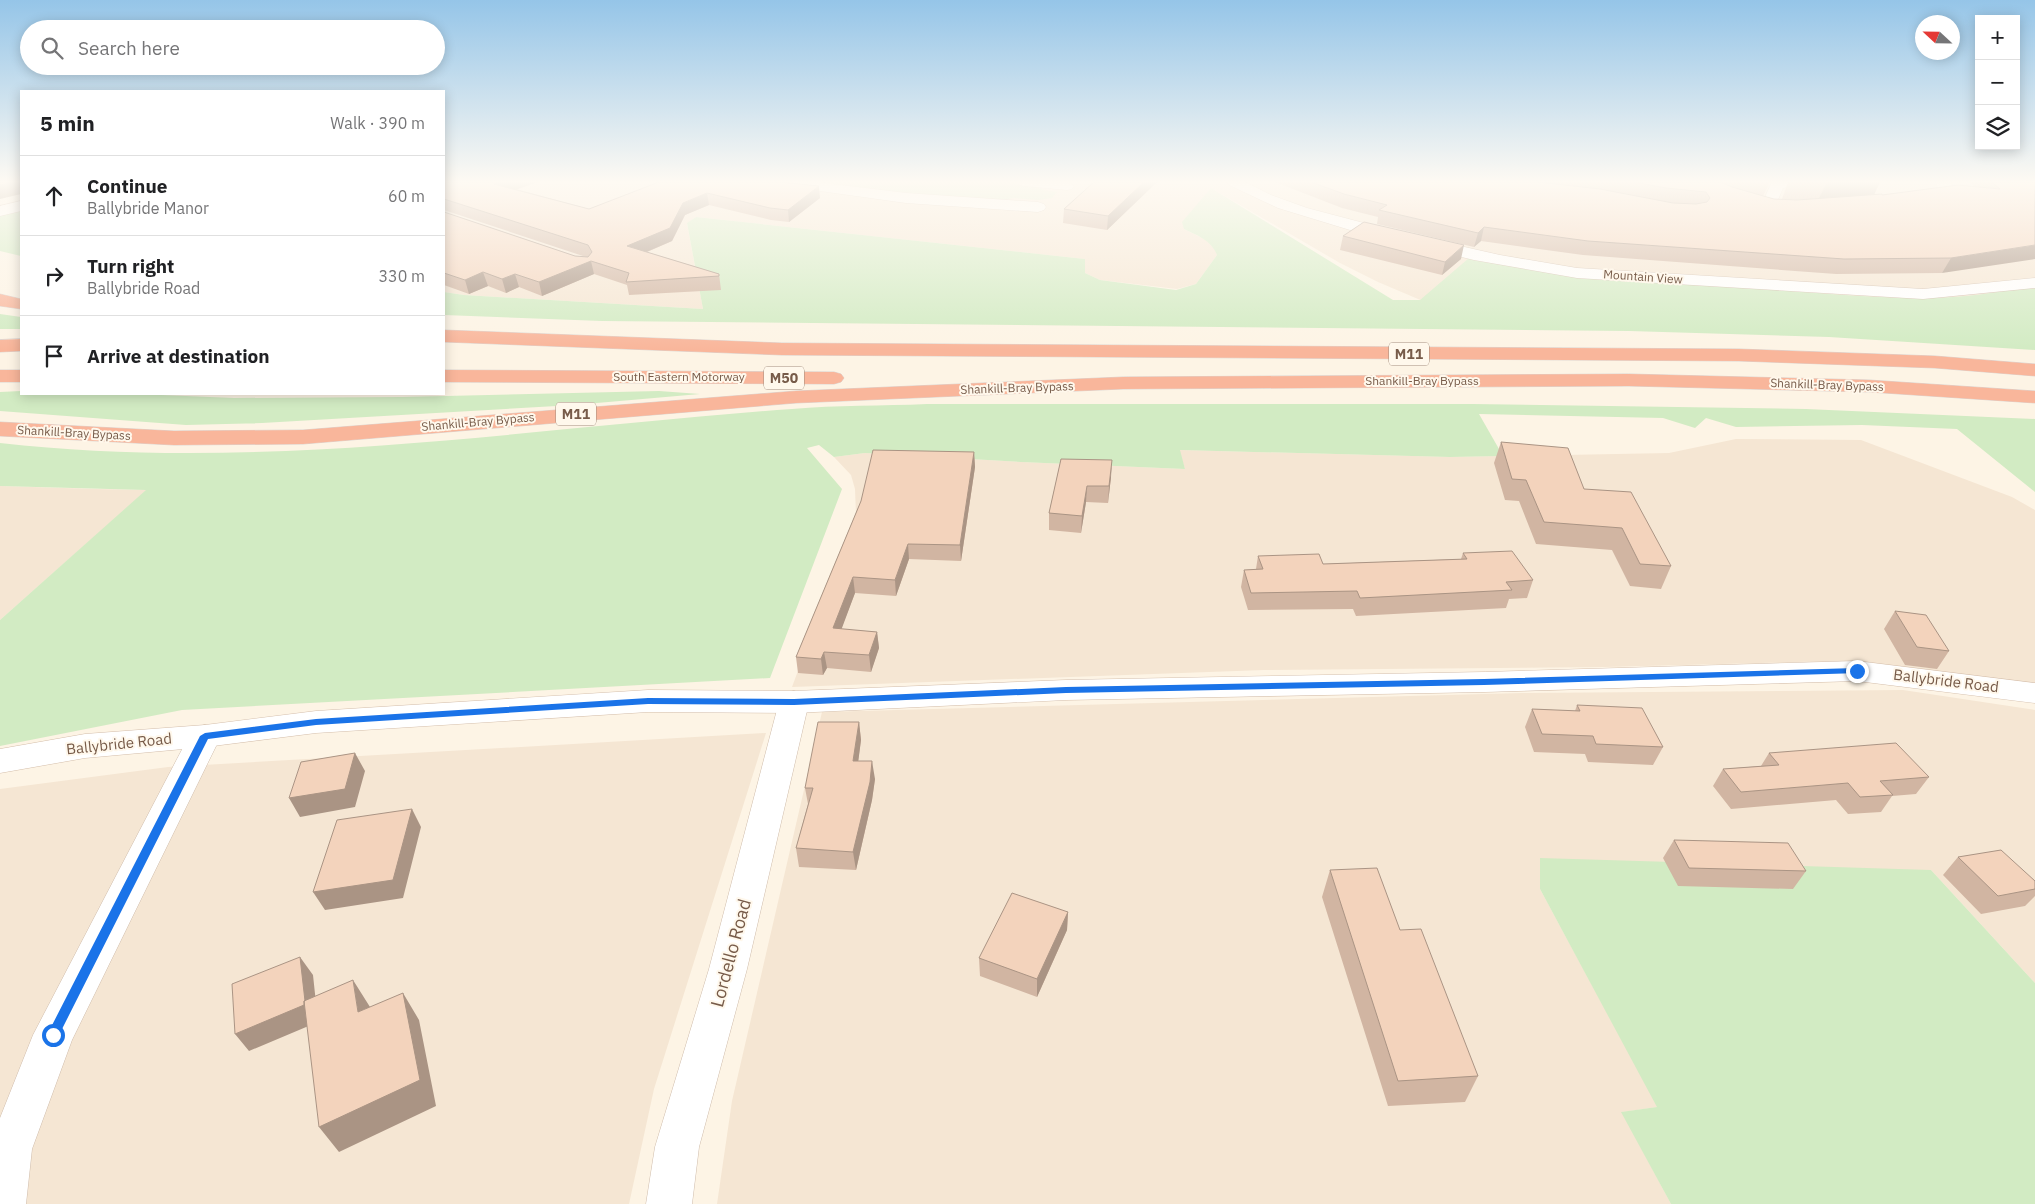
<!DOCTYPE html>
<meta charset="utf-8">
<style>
:root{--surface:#fff;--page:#f2f2f2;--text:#202124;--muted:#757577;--line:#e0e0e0}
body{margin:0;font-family:"IBM Plex Sans",sans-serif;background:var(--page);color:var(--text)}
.controls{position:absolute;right:15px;top:15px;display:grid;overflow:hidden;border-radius:0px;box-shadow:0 2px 12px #0003}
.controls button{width:45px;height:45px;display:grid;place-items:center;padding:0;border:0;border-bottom:1px solid var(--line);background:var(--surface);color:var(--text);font:25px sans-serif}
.compass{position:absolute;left:1915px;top:15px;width:45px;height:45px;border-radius:50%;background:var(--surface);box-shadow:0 2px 12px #0003;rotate:292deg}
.stop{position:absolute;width:15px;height:15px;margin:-11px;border:4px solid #1a73e8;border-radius:50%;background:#fff}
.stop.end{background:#1a73e8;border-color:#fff;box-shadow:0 1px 5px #0008}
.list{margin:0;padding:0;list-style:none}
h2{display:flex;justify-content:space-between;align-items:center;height:65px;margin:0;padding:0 20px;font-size:21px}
h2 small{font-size:16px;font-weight:400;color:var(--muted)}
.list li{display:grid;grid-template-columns:32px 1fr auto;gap:15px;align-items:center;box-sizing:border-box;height:80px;padding:0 20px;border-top:1px solid var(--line)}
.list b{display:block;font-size:19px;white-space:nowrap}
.list p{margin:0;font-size:16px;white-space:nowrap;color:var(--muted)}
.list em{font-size:16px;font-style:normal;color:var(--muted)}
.icon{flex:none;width:28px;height:28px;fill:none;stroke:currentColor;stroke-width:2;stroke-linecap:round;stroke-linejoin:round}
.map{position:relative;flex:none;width:2035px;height:1204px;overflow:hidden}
.search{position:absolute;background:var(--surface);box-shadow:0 2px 12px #0003;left:20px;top:20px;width:425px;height:55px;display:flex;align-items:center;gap:12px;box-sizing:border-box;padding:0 18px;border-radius:28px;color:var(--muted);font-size:19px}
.panel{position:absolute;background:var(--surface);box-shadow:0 2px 12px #0003;left:20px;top:90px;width:425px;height:305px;border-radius:0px}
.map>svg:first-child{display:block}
.residential{fill:#f5e6d3}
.green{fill:#d2ebc3}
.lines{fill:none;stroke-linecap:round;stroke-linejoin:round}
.street-casing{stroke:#cfbcab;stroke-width:1}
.secondary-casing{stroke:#d4beab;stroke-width:1}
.highway-casing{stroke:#dcd4d0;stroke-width:1}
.street{fill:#fff;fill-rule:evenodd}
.secondary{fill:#fff;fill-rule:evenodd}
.highway{fill:#f9b69b;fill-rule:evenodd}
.wall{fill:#d1b5a2}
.shaded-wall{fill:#aa9484}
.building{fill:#f3d3bc;stroke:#aa9484}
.route{fill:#1a73e8}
.labels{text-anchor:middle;stroke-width:4;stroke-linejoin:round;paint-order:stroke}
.far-street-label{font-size:12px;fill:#775b49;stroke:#fff8ec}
.shield{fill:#fff8ec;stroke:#a08a7a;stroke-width:1}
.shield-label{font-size:14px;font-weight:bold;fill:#775b49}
.street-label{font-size:15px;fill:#775b49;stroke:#fff8ec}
.near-street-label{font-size:18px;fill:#775b49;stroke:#fff8ec}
</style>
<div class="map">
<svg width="2035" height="1204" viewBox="0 0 2035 1204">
<rect width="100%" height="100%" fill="#fdf4e5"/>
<path class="residential" d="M444,182H2035V328L1451,313L1378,282L1340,263L1211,188L1184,229L1206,240L1214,247L1217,255L1196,284L1177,289L1100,280L1085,273V259L696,217L687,224L703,309L464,295L444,292Z
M1736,439L1861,440L2012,497L2035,510V687L1838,661L1604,667L1264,670L792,687L856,514L855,489L851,475L834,457L865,453L1021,462L1185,469L1179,450L1450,457L1669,453Z
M0,486L96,489L147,490L0,620Z
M1903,690L2035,710V983L1931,870L1540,889L1658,1107L1622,1112L1671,1204H717L732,1101L822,712L1522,693Z
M766,733L654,1089L629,1204H0V789L168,767Z"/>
<path class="green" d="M819,182H1007L1037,186L1044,190L1057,192L1052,198L1039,200L1014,198L991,202L824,185Z
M1211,188L1393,300H1420L1469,258C1558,276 1647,281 1737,287C1800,291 1863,298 1926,298C1962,298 1999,292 2035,286V350L1829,337L1629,331L602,321L444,315V292L464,295L703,309L687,223L696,217L1085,259V273L1100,280L1176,290L1196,284L1217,255C1211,240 1198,236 1184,229L1182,222Z
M21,208V256L0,251V213Z
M0,314L21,317V329H0Z
M21,391V394H137L234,398L402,397L659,391L700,394L574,405L262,423L186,425L0,411V392Z
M927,404H1472L1806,409L2035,419V492L1957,429L1862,425L1736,427L1706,418L1695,428L1663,418L1479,414L1503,456L1450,457L1180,450L1185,469L1021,462L865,453L834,457L819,445L807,448L842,489L770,678L182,710L0,746V620L146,490L0,486V443C264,473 529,428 792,409C837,405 882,406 927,404Z
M1540,858L1931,870L2035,983V1204H1671L1621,1112L1657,1107L1540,889Z"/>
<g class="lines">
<g class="street-casing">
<path id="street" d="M799,182H816L906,193L1038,202L1044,204L1046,207L1044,210L1038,212L906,203L813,190L801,185Z
M1018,182H1068L1074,186L1072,189L1067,190L1025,186L1020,185Z
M1227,182H1245L1271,195L1307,208L1398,232L1500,255L1577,268L1923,289L2035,278V288L1923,299L1577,278L1474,260L1350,230L1278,208L1229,185Z
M1772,182H1798L1796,185L1783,188L1774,209H1764L1761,206Z
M1936,182H1950L1955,189C1947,199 1919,201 1908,198L1905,195L1908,192L1938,188Z
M21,201V211L0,216V206Z
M794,691L805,694L809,702L747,969L699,1147L692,1204H646L655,1147L709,969L779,702L783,694Z
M205,725L216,728L221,736L72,1040L32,1149L26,1204H0V1118L33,1035L189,736L194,728Z"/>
</g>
<g class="secondary-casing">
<path id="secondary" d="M1857,661L2035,683V703L1857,681L1485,692L1066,700L794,713L648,712L316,733L205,747L85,758L0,773V749L85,734L205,725L316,711L648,690L794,691L1066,680L1485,672Z"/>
</g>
<g class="highway-casing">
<path id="highway" d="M0,294L21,299V309L0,306Z
M444,330L782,343L1739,349L1935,356L2035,364V376L1935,368L1739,361L782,355L444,342Z
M21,339V351L0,352V340Z
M0,370H21V382H0Z
M444,370L834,372L841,374L844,378L841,382L834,384L444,382Z
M1629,374L1869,380L2035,391V403L1869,392L1629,386L1123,389L796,403L303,444L174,445L0,436V422L174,431L303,430L796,391L1123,377Z"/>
</g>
<use href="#street" class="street"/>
<use href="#secondary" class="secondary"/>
<use href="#highway" class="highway"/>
</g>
<path class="wall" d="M444,182L516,189L589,209L659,182L820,198L789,222L771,220L709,205L685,215L672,241L647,252L719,274L721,290L629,295L627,285L594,274L542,296L519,287L506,293L488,286L469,294L444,285V212L575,256L586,257L444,210Z
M1094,182H1157L1107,230L1063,223L1064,209Z
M1275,182H1770L1763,196L1774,199H1782L1788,182H1789L1786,189L1789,182H1880L1874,194L1882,195L1975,187L1969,182H2035L1942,273L1836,274L1583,255L1481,241L1474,247L1377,224L1378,217L1342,208Z
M1343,236L1461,259L1442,275L1340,250Z
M1501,442L1584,489L1671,566L1661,589L1630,586L1612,550L1536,544L1519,501L1505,500L1494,463Z
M974,452L975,467L961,561L909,559L896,596L855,593L841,629L877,632L879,648L871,672L827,668L823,675L798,673L796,657L861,501Z
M1061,459L1111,477L1108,503L1086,502L1081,533L1049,530V513Z
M1463,553L1533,580L1527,598L1509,599L1506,608L1356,616L1353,609L1248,610L1241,587L1244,570L1256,569L1258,556L1323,564L1461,559Z
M1895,611L1949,651L1937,669L1905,665L1884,629Z
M1577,705L1663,747L1653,765L1588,762L1585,754L1534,752L1525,727L1532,709L1575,711Z
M859,722L861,740L858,761L875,779L872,800L856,870L799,867L796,848L808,804L805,788Z
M1769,753L1929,777L1916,794L1892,796L1881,812L1848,814L1836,800L1731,809L1713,786L1723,769L1761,766Z
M1674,840L1806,871L1793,889L1678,886L1663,858Z
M1958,857L2035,881V896L2025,906L1981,914L1943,875Z
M1330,870L1400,930L1478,1076L1465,1102L1388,1106L1322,897Z
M1068,912L1067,930L1037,997L980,976L979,958Z"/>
<path class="shaded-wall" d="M15,182H21V194L0,199V185Z
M499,182H538L498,196L494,184Z
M1144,182H1157L1107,230L1108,216Z
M1827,182H1880L1874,195L1818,200Z
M819,186L820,198L789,222L788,210Z
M707,193L709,205L685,215L672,241L630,259L627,246L683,203Z
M1484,227L1481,241L1474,247L1478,233Z
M1464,245L1461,259L1442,275L1445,262Z
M2035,245V259L1942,273L1951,258Z
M591,261L594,274L542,296L539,282Z
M483,272L488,286L469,294L465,280Z
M515,274L519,287L506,293L502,279Z
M974,452L975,467L961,561L960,545Z
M1112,460L1111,477L1108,503L1109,486Z
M1087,486L1086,502L1081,533L1082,516Z
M908,544L909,559L896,596L895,580Z
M853,577L855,593L836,644L833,628Z
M877,632L879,648L871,672L869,655Z
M824,652L827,668L823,675L821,659Z
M859,722L861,740L856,779L853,761Z
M355,753L365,771L355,807L300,817L289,798Z
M872,761L875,779L872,800L856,870L853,852Z
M412,809L421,827L403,898L325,910L313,892Z
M1068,912L1067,930L1037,997V979Z
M300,957L313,975L318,1022L249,1051L235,1034Z
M353,980L370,1007L358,1012Z
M403,993L419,1020L436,1106L339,1152L319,1127Z"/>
<path class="building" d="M0,182H15L0,185Z
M444,182H499L494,184L589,209L659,182H779L819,186L788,210L770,208L707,193L683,203L670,228L627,246L719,274V276L626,282L629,273L591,261L539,282L515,274L502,279L483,272L465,280L444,273V212L575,256L588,257L592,252L588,245L444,199Z
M1094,182H1144L1108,216L1064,209Z
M1311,182H1538L1600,189L1673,203L1696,204L1707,202L1710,198L1706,192L1666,188L1634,182H1720L1732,187L1774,199L1797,200L1882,194V195L1958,185L2000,189L1992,182H2035V245L1951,258L1844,259L1588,241L1484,227L1478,233L1379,210L1387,205L1344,194Z
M1364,222L1464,245L1445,262L1343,236Z
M1501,442L1568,448L1584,489L1631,492L1671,566L1640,564L1622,528L1544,522L1526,480L1512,479Z
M873,450L974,452L960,545L908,544L895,580L853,577L833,628L877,632L869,655L824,652L821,659L796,657L861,501Z
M1061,459L1112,460L1109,486H1087L1082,516L1049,513Z
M1512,551L1533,580L1506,582L1512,590L1360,598L1357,591L1251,593L1244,570L1263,569L1258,556L1319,554L1323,564L1467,559L1463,553Z
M1895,611L1926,615L1949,651L1917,647Z
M1577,705L1642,708L1663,747L1596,744L1593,736L1542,734L1532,709L1580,711Z
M818,722H859L853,761H872L870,782L853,852L796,848L813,788H805Z
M1896,743L1929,777L1880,781L1893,795L1860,797L1848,783L1741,792L1723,769L1779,765L1769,753Z
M355,753L345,789L289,798L301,762Z
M412,809L393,880L313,892L337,820Z
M1674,840L1788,843L1806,871L1689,868Z
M2001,850L2035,881V889L1998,896L1958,857Z
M1377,868L1400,930L1421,929L1478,1076L1398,1081L1330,870Z
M1012,893L1068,912L1037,979L979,958Z
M300,957L305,1001H304V1005L235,1034L232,984Z
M353,980L358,1012L403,993L420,1080L319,1127L304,1001Z"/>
<linearGradient id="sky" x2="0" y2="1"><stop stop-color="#95c5e8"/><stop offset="0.52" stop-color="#fefaf3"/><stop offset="1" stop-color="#fefaf3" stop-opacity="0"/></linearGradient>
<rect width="2035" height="350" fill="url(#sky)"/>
<path class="route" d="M1857,668L1860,669V673L1484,685L1066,693L794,705L648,704L316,725L208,739L57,1039L53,1040L49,1039L47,1035L200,736L205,733L316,719L648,698L794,699L1066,687L1484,679Z"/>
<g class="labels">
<g class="far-street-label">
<text transform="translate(1643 277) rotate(4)" y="4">Mountain View</text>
<text x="679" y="381">South Eastern Motorway</text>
<text x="1422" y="385">Shankill-Bray Bypass</text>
<text transform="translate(1827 385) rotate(2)" y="4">Shankill-Bray Bypass</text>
<text transform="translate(1017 388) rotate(-2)" y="4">Shankill-Bray Bypass</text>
<text transform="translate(478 422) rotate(-5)" y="4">Shankill-Bray Bypass</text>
<text transform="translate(74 433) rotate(3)" y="4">Shankill-Bray Bypass</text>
</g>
<g class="shield">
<rect x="1389" y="342.5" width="40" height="23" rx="4"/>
<rect x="764" y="366.5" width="40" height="23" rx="4"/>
<rect x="556" y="402.5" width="40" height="23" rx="4"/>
</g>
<g class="shield-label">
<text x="1409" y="359">M11</text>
<text x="784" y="383">M50</text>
<text x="576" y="419">M11</text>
</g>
<g class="street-label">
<text transform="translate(1946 681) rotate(7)" y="5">Ballybride Road</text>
<text transform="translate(119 744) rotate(-6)" y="5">Ballybride Road</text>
</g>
<g class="near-street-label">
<text transform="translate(731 953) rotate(-75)" y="6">Lordello Road</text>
</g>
</g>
</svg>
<div class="controls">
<button>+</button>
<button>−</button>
<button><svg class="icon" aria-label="layers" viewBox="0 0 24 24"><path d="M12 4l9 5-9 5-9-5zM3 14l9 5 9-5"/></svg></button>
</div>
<svg class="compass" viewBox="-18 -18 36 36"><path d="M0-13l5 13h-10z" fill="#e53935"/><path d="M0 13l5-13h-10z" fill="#757577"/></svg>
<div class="stop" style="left:53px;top:1035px"></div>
<div class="stop end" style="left:1857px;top:671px"></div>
<div class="search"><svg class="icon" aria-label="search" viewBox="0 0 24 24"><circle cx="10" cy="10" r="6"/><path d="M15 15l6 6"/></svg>Search here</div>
<section class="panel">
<h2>5 min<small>Walk · 390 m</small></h2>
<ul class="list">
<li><svg class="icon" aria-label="ahead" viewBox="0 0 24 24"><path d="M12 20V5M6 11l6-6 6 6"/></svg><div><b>Continue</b><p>Ballybride Manor</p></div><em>60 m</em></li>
<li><svg class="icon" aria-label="right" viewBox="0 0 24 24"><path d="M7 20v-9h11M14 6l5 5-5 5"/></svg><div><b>Turn right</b><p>Ballybride Road</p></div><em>330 m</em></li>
<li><svg class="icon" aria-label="arrive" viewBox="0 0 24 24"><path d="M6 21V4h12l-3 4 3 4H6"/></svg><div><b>Arrive at destination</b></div></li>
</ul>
</section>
</div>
